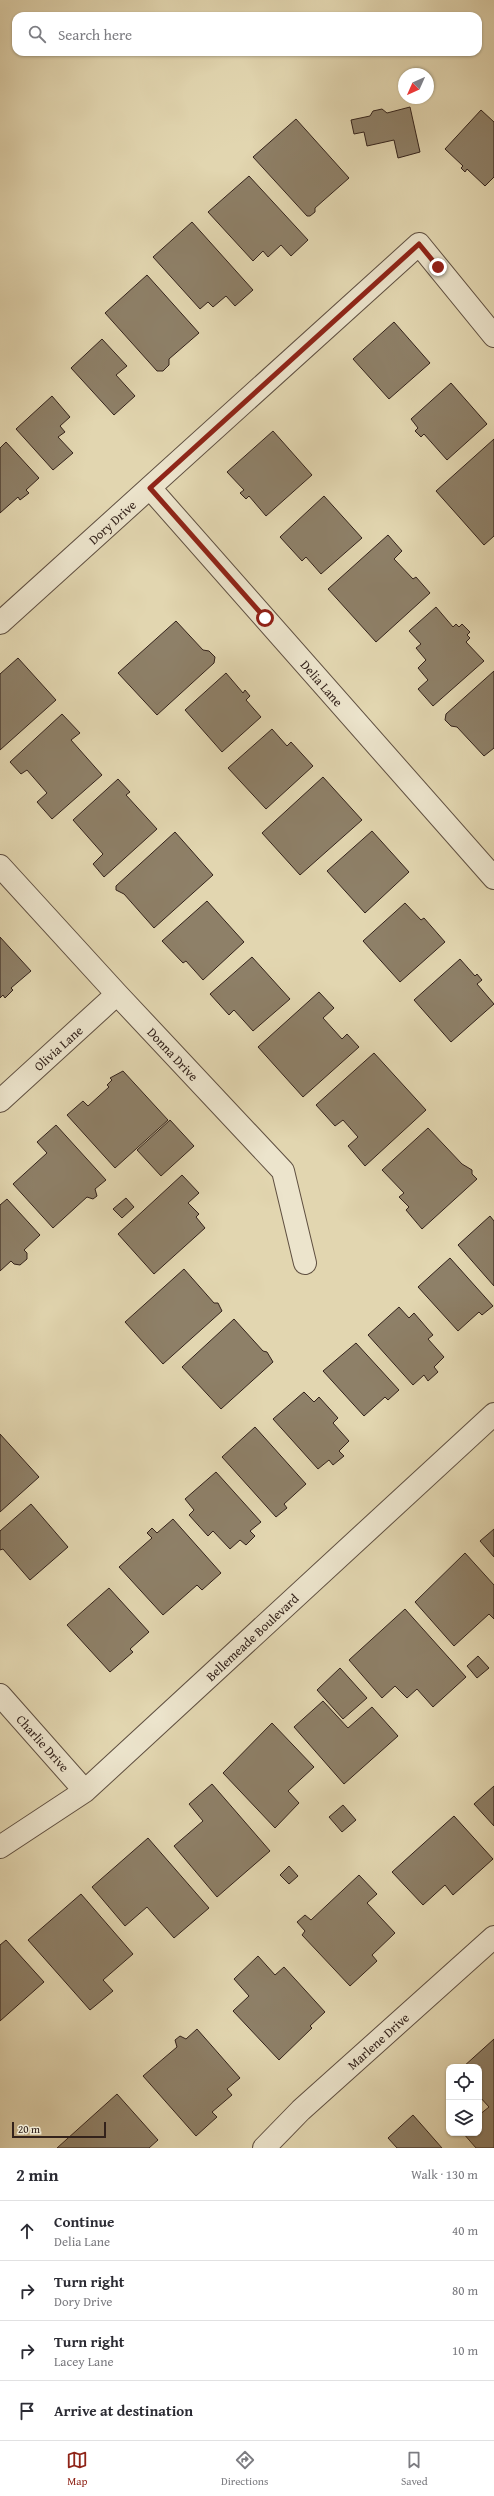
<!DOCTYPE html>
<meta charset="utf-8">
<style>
:root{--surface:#fff;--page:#f2f2f3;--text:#2b2b33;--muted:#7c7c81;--line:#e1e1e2;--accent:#8f2418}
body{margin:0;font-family:"Gentium Book Plus",serif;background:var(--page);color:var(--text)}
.controls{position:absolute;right:12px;bottom:12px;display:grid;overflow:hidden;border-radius:8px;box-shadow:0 1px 3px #0004}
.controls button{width:36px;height:36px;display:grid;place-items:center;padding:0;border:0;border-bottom:1px solid var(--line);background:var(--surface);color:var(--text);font:20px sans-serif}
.compass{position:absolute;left:398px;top:68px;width:36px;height:36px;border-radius:50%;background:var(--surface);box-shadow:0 1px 3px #0004;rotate:225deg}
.scale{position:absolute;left:12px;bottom:10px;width:94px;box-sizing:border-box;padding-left:4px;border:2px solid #33221b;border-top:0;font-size:11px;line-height:14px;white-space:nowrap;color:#33221b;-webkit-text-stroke:3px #ece4cc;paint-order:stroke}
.stop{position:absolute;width:12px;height:12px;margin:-9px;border:3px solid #8f2418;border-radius:50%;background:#fff}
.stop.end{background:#8f2418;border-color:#fff;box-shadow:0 1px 4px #0008}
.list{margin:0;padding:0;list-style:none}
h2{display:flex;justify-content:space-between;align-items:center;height:52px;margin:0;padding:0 16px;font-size:17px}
h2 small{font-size:13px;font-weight:400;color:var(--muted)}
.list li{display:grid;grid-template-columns:26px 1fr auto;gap:12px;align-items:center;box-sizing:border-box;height:60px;padding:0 16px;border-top:1px solid var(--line)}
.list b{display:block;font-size:15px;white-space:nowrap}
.list p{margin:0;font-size:13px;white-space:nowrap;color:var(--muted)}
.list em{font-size:13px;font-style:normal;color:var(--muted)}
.icon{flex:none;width:22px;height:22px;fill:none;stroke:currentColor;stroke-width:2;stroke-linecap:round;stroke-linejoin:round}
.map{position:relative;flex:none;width:494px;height:2148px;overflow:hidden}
.search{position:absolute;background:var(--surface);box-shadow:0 1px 3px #0004;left:12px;right:12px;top:12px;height:44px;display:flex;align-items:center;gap:10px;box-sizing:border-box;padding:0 14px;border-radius:12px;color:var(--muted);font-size:15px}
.sheet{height:292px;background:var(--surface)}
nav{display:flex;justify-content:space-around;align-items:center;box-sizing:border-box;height:56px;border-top:1px solid var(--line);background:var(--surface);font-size:11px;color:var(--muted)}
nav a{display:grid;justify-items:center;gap:2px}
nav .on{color:var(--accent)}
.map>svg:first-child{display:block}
.building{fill:#8e8068;stroke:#33221b}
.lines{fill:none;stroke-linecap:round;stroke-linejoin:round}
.minor-casing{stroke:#5f4f40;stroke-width:24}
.minor{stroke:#ece4cc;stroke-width:22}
.route{stroke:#8f2418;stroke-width:5}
.labels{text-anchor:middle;stroke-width:3;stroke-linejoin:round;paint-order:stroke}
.street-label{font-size:13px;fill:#33221b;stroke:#ece4cc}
</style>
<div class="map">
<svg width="494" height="2148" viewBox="0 0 494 2148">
<rect width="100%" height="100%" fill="#e2d6b0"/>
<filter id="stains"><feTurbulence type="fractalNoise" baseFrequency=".005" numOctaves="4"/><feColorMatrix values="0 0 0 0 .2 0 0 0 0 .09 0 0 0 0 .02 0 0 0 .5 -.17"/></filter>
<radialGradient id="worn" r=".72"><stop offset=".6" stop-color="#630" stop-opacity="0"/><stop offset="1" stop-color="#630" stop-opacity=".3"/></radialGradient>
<path class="building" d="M410,107L420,152L398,158L394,140L367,146L364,132L354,134L351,120L370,116L373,111L382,109L387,113Z
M481,110L494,122V177L485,186L467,169L465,172L461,168L463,166L445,149Z
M296,119L349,178L315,208V212L310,216H307L253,157Z
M249,176L308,240L291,256L281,245L268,257L263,251L253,261L208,212Z
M192,222L253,290L235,306L226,296L213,307L208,302L200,309L153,257Z
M147,275L199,333L169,359V365L163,371H157L105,313Z
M394,322L430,363L389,399L353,359Z
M102,339L127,366L116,375L135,396L114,415L71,368Z
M451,383L487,424L447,460L424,434L421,437L415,431L418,428L411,419Z
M52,396L70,417L60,426L65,432L58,437L73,453L53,470L16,429Z
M273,431L312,475L266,516L249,496L246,499L240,493L244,490L227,472Z
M494,439V536L484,545L436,491Z
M6,442L39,478L26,490L29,493L20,500L18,497L0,513V448Z
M324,496L362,538L321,574L306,557L302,561L280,537Z
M388,535L402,551L394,559L413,579L416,577L430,593L376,642L328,589Z
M436,607L453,627L456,624L459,627L462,624L470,632L467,635L470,638L466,642L484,661L433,706L418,689L428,680L418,668L426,660L416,648L421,644L409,631Z
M176,621L203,650L209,651L215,657L214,663L157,715L118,673Z
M18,658L56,700L0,750V674Z
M494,671V748L484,756L457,727L451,726L445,720L446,714Z
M226,673L243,693L245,690L250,696L246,700L261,717L222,752L185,710Z
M62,714L80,733L71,740L102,775L52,819L37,802L47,793L27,770L21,774L10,762Z
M272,729L287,746L291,742L313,766L266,809L228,768Z
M323,777L362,820L300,875L262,833Z
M118,779L130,792L126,795L157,829L104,877L93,864L103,854L73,820Z
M372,831L409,872L365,913L327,871Z
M175,832L213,875L154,928L124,894L116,890V886Z
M207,901L244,942L203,980L186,961L183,963L162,941Z
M405,903L421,920L424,918L445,942L400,982L363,941Z
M0,937L31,971L11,988L13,990L5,998L3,995L0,998Z
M252,957L290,999L253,1031L234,1010L229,1015L210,994Z
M460,959L475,976L477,974L482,980L477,984L494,1004L451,1042L414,1000Z
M319,992L334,1008L323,1018L342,1039L347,1034L359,1047L303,1097L258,1047Z
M374,1053L426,1110L365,1166L348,1146L358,1137L343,1120L335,1126L316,1105Z
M123,1071L168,1120L115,1168L67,1115L83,1101L88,1106L109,1087L107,1085L112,1080L110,1078Z
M170,1120L194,1146L161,1176L137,1150Z
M56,1125L106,1180L95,1189L97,1196L93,1199L87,1197L53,1228L13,1184L47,1153L37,1142Z
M428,1128L462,1164L472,1170V1174L477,1179L422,1229L406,1210L409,1207L399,1197L404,1193L382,1170Z
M182,1175L199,1193L188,1203L199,1214L196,1217L205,1228L154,1274L118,1234Z
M126,1198L134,1207L122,1218L113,1209Z
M7,1199L40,1235L24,1250L27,1253V1259L20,1265L14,1264L11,1261L0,1271V1205Z
M490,1216L494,1221V1286L458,1245Z
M450,1258L493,1306L482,1315L479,1312L458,1331L418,1287Z
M184,1269L214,1303H218L222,1311L163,1364L125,1322Z
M399,1307L409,1318L414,1313L433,1335L428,1339L444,1357L434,1367L438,1372L428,1381L424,1375L413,1385L368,1335Z
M234,1319L263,1351L267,1352L273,1362L221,1409L182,1367Z
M356,1343L399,1390L388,1400L385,1397L364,1416L323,1371Z
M304,1392L314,1402L319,1397L338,1418L333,1423L349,1441L339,1451L344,1456L333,1465L329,1460L318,1469L273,1419Z
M255,1427L306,1484L284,1504L287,1508L276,1517L222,1457Z
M0,1434L39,1477L0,1512Z
M216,1472L261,1522L250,1531L255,1536L246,1545L240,1540L230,1549L213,1531L208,1536L189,1515L194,1510L185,1499Z
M31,1504L68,1547L30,1580L3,1549L0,1550V1531Z
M173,1519L221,1573L202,1590L197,1585L163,1615L119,1567L152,1538L147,1533L152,1528L157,1533Z
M494,1529V1557L480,1541Z
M465,1553L494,1585V1619L489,1614L454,1646L415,1602Z
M109,1588L149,1632L130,1649L133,1652L110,1672L67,1625Z
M405,1609L466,1677L433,1707L417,1689L407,1698L395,1686L382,1698L349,1660Z
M478,1656L489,1668L477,1678L467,1666Z
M340,1668L367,1698L343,1719L317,1690Z
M323,1701L348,1728L372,1707L398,1736L344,1784L294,1727Z
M272,1723L314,1767L288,1791L299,1803L275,1828L223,1773Z
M212,1784L270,1851L217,1897L174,1846L203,1821L189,1804Z
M494,1786V1826L474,1804Z
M343,1805L356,1820L342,1832L329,1817Z
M454,1816L493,1859L453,1895L445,1885L423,1905L392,1872Z
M148,1838L209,1908L174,1938L147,1907L125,1926L92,1887Z
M289,1866L298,1876L289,1884L280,1875Z
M359,1875L377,1894L367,1903L395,1933L372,1955L377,1961L350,1986L302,1935L305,1931L297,1922L305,1915L311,1920Z
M81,1894L133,1954L103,1980L113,1991L90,2010L28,1940Z
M6,1940L44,1982L0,2021V1945Z
M258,1956L275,1975L284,1967L325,2012L310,2026L312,2028L279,2060L233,2011L249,1996L234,1979Z
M197,2029L240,2078L227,2089L232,2095L212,2112L217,2117L196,2136L143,2076L177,2047L175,2040L180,2036L186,2039Z
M494,2039V2148H476L463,2133H479V2115L489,2107L479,2096V2067H463Z
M117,2094L158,2140L149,2148H57Z
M413,2115L442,2148H397L388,2138Z"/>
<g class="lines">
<g class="minor-casing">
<path id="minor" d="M150,488L494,878
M0,623L419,244L494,336
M0,866L117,994L283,1171L305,1263
M0,1101L117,994
M0,1695L85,1791
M0,1847L85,1791L494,1414
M264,2148L301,2110L494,1937"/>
</g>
<use href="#minor" class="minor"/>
</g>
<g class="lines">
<path class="route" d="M265,618L150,488L419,244L438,267"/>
</g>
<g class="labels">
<g class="street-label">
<text transform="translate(112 522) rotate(-42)" y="5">Dory Drive</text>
<text transform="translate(322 683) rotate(49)" y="5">Delia Lane</text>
<text transform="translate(58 1048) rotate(-42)" y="5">Olivia Lane</text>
<text transform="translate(173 1054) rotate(47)" y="5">Donna Drive</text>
<text transform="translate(252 1637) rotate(-43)" y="5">Bellemeade Boulevard</text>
<text transform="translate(43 1743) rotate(48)" y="5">Charlie Drive</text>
<text transform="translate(378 2041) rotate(-42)" y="5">Marlene Drive</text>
</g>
</g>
<rect width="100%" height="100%" filter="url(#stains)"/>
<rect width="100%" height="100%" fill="url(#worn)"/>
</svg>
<div class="controls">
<button><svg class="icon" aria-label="locate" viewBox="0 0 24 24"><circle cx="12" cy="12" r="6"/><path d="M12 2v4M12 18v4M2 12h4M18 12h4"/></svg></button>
<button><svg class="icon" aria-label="layers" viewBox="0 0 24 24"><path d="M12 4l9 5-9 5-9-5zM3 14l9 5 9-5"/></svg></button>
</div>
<svg class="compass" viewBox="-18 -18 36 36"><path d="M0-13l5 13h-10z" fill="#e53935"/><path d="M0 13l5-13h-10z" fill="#7c7c81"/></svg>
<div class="scale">20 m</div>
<div class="stop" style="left:265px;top:618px"></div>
<div class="stop end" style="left:438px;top:267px"></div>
<div class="search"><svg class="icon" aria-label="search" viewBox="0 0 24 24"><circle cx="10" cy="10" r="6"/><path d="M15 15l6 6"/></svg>Search here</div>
</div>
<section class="sheet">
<h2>2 min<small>Walk · 130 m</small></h2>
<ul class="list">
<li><svg class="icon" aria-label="ahead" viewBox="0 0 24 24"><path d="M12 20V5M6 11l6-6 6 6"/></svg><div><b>Continue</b><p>Delia Lane</p></div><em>40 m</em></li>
<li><svg class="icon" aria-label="right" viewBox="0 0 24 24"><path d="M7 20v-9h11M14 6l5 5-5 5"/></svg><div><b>Turn right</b><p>Dory Drive</p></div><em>80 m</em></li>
<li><svg class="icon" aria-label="right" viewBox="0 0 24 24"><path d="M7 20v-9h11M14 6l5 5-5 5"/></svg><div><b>Turn right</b><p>Lacey Lane</p></div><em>10 m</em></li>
<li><svg class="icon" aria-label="arrive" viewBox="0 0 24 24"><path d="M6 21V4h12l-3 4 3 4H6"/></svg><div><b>Arrive at destination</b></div></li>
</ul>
</section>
<nav>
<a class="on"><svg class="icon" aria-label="map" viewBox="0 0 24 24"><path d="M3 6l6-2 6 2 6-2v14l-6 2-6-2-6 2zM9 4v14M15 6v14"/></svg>Map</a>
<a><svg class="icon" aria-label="directions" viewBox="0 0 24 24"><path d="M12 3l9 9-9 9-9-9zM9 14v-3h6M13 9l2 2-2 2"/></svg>Directions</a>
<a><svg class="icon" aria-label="saved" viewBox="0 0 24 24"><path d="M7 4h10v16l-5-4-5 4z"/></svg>Saved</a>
</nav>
